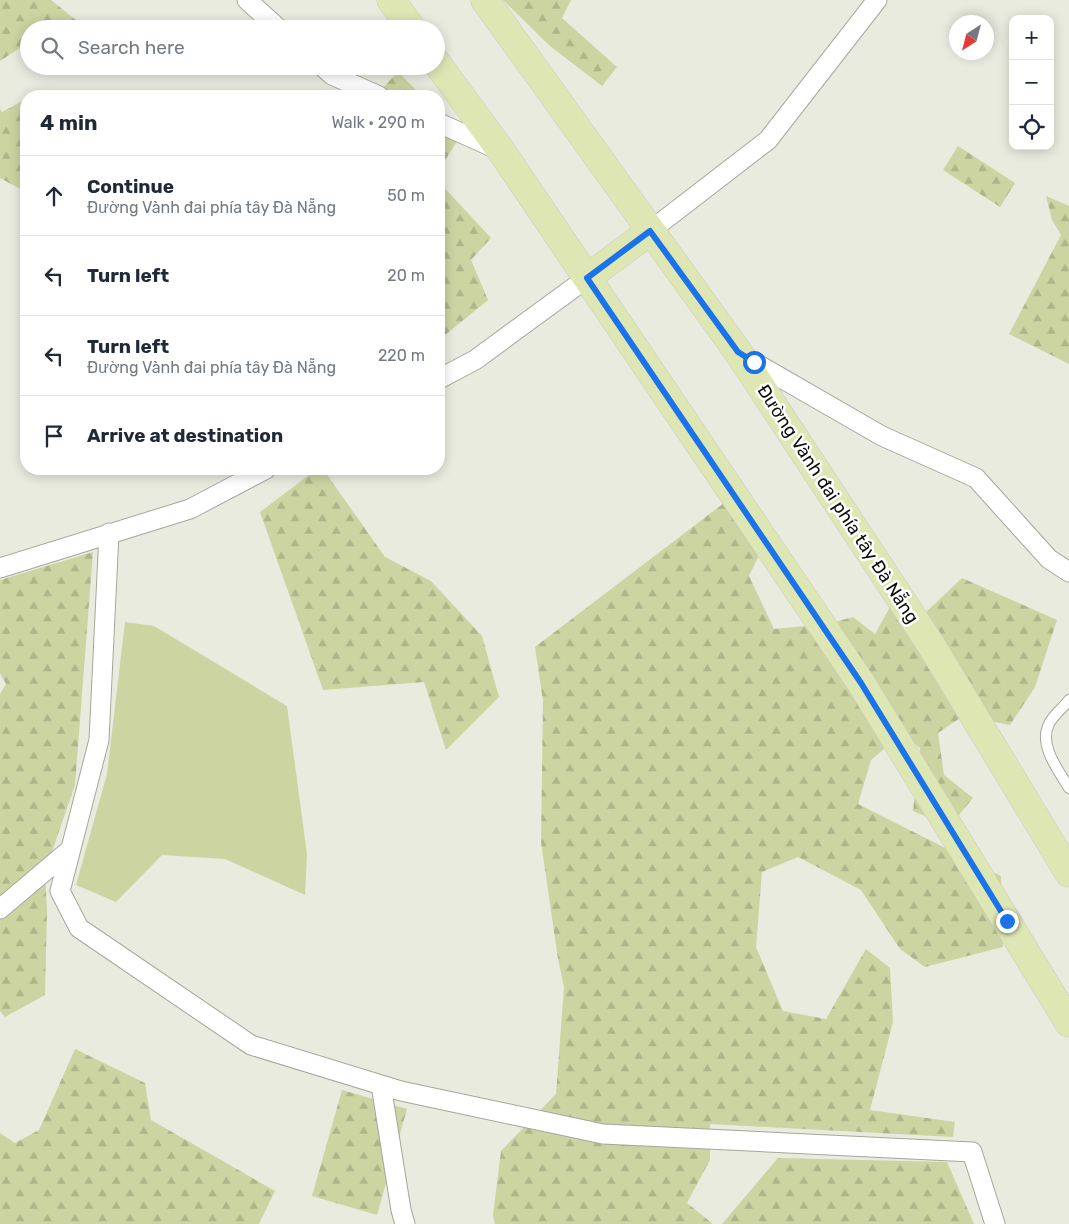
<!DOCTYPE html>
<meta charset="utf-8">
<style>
:root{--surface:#fff;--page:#f2f2f3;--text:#1f2937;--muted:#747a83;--line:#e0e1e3}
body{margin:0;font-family:Rubik,sans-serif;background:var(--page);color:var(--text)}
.controls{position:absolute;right:15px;top:15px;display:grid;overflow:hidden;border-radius:10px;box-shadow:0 2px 12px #0003}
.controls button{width:45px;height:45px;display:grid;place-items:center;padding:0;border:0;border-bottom:1px solid var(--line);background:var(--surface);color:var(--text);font:25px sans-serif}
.compass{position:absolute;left:949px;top:15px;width:45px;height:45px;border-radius:50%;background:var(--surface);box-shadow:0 2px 12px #0003;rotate:216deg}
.stop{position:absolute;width:15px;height:15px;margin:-11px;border:4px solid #1a73e8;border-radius:50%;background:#fff}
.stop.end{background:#1a73e8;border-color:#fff;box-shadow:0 1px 5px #0008}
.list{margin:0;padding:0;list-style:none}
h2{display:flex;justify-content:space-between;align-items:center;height:65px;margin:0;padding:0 20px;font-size:21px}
h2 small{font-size:16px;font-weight:400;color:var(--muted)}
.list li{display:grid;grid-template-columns:32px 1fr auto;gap:15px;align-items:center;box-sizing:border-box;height:80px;padding:0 20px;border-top:1px solid var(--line)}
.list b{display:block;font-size:19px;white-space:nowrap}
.list p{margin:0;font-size:16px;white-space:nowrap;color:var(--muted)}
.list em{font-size:16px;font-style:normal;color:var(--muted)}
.icon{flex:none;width:28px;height:28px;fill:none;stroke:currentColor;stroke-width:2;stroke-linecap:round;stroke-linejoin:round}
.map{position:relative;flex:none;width:1069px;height:1224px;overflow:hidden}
.search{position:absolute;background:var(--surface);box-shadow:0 2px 12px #0003;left:20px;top:20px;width:425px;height:55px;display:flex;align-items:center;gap:12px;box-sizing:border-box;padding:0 18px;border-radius:28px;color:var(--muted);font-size:19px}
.panel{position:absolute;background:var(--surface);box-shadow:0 2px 12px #0003;left:20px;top:90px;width:425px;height:385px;border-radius:20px}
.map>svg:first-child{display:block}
.grass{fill:#ccd4a2}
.forest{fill:url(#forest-firs)}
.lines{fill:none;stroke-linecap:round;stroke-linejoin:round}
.lane-casing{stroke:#a5a79c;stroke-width:12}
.street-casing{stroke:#a5a79c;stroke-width:21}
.primary-casing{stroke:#cacac9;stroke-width:29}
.lane{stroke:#fff;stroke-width:10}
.street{stroke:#fff;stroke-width:19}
.primary{stroke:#dee6b4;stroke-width:28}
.route{stroke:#1a73e8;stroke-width:6}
.labels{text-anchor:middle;stroke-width:5;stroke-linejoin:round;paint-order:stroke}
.street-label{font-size:18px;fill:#0c0d09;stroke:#fff}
</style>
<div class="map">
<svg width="1069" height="1224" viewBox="0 0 1069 1224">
<defs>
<pattern id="forest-firs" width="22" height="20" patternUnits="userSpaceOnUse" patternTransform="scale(1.25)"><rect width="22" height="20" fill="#ccd4a2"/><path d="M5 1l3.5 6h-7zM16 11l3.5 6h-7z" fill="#aeb58a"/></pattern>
</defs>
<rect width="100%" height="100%" fill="#e9ebdf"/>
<path class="grass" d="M125,622L154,626L287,706L307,854L305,895L225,859L162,855L116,902L76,885L107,774Z"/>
<path class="forest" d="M0,0H51L87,29H29V42L0,61Z
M503,0H571L562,18L617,67L602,86L550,46Z
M398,72L422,96H375Z
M26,99V188L24,191L0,178V109L2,112Z
M439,113L461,135L439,170Z
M958,146L1015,183L1000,207L943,170Z
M439,182L491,238L471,260L488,300L439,340Z
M1046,196L1069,206V364L1009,334L1061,235L1052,220Z
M317,469H323L385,557L431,581L482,636L499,697L446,750L424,682L323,690L260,512Z
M728,500L765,543L749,576L774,629L828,624L853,617L875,634L900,589L925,613L962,578L1057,620L1035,687L1010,725L963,716L938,733L944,775L973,798L950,826L913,811L920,748L902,734L871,760L858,804L1001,876L1003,947L925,967L900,949L861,890L798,857L762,872L756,947L783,1011L826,1019L866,949L890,968L893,1022L870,1110L955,1122L953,1137L710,1124V1160L687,1203L713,1224H495L493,1215L501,1151L556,1094L564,987L558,959L541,842L543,701L535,647Z
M93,552L75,785L45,872L47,912L45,995L5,1017L0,1011V694L6,684L0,673V580Z
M75,1049L145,1083L151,1120L275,1191L259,1224H0V1133L15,1143L39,1130Z
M342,1090L407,1109L377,1215L312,1196Z
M778,1158L947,1162L974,1224H722Z"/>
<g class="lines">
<g class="lane-casing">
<path id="lane" d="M1069,700C1063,708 1053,715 1049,724C1038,745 1059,771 1069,788"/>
</g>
<g class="street-casing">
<path id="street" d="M247,0L279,29
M322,66L332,75L379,96
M439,123L499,150
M650,231L768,140L877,0
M743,356L882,436L976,478L1049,559L1069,572
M439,379L475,360L587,278
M109,533L99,740L60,891L79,928L251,1045L401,1091L603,1134L972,1152L995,1224
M0,568L190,509L266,469
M0,909L71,849
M381,1085L401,1210L405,1224"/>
</g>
<g class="primary-casing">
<path id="primary" d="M391,0L412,29
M485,0L738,352L931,645L1069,873
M436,62L502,152L861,683L1069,1023
M587,278L650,231"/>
</g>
<use href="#lane" class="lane"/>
<use href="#street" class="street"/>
<use href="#primary" class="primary"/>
</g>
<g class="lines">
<path class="route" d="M754,362L738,352L650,231L587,278L861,683L1007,921"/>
</g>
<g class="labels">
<g class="street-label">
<text transform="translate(838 504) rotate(57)" y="6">Đường Vành đai phía tây Đà Nẵng</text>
</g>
</g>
</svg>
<div class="controls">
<button>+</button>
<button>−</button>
<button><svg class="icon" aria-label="locate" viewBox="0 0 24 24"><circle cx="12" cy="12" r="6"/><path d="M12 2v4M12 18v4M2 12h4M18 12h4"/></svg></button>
</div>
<svg class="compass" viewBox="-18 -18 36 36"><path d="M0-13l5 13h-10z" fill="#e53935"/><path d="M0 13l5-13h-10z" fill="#747a83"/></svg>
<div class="stop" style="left:754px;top:362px"></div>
<div class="stop end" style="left:1007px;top:921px"></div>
<div class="search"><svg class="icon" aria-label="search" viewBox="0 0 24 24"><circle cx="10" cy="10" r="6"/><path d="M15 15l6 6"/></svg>Search here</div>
<section class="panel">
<h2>4 min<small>Walk · 290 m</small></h2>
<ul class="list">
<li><svg class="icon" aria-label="ahead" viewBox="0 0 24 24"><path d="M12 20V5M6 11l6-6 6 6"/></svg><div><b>Continue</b><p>Đường Vành đai phía tây Đà Nẵng</p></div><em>50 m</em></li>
<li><svg class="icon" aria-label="left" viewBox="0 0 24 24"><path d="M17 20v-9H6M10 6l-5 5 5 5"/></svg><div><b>Turn left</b></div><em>20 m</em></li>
<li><svg class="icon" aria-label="left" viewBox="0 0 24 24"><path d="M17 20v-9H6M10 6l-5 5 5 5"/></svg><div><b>Turn left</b><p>Đường Vành đai phía tây Đà Nẵng</p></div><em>220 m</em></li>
<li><svg class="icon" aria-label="arrive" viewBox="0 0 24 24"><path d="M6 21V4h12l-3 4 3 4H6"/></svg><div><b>Arrive at destination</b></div></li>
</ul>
</section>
</div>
